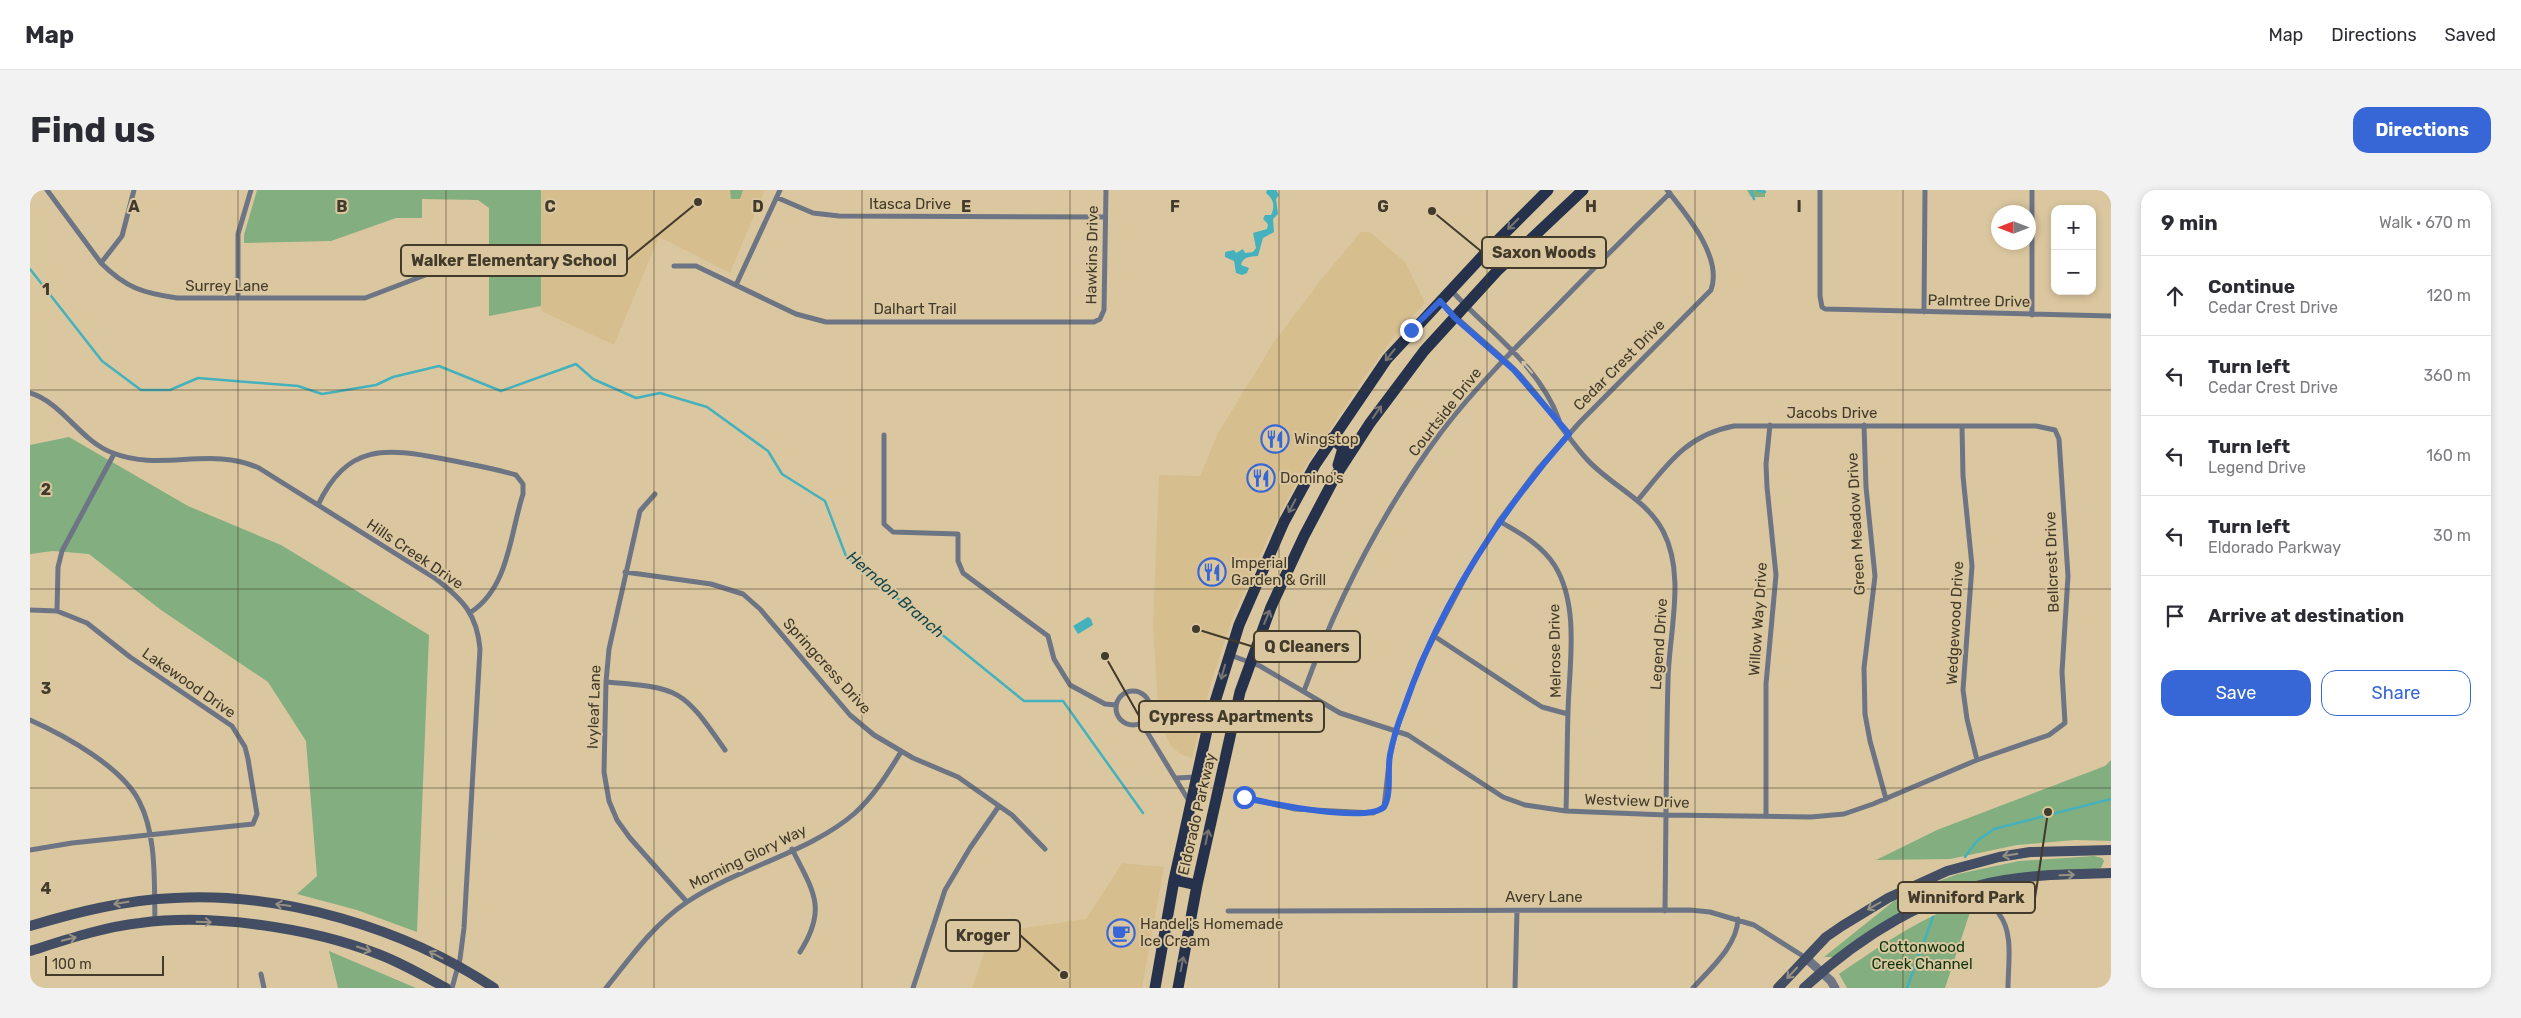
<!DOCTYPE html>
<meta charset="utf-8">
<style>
:root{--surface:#fff;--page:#f2f2f3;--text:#2b2b33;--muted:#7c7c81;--line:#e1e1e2;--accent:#3766d6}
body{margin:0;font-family:Rubik,sans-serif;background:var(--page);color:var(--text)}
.controls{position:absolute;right:15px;top:15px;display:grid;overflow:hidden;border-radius:10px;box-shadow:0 2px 8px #0003}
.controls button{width:45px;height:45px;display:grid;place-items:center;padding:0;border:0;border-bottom:1px solid var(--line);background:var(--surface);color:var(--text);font:25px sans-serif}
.compass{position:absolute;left:1961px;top:15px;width:45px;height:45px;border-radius:50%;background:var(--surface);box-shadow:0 2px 8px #0003;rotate:270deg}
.scale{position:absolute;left:15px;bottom:12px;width:119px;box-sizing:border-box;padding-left:5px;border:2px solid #423a2a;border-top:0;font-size:14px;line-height:18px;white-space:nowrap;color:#423a2a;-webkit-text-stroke:4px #dbc79f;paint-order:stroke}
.stop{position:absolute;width:15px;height:15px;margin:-11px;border:4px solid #3766d6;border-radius:50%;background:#fff}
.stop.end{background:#3766d6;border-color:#fff;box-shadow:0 1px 5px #0008}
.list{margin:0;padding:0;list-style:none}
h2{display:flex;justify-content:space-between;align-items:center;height:65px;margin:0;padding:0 20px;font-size:21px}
h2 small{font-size:16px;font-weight:400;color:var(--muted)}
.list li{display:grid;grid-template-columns:32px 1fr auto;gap:15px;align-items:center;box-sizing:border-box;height:80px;padding:0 20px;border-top:1px solid var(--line)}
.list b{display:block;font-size:19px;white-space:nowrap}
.list p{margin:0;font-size:16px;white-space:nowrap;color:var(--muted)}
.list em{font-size:16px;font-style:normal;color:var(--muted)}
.actions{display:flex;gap:10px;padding:15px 20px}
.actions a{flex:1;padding:11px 0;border:1px solid var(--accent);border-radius:15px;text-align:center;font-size:18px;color:var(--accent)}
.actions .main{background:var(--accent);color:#fff}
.icon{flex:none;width:28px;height:28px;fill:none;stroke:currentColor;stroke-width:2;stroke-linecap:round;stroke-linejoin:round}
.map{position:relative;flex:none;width:2081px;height:798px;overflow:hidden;border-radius:15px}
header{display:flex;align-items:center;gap:30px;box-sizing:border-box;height:70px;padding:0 25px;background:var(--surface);border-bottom:1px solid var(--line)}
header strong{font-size:24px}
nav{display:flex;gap:28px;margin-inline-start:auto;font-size:18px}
.intro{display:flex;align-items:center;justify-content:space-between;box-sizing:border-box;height:120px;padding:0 30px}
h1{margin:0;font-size:35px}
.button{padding:12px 22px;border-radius:15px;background:var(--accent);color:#fff;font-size:18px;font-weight:700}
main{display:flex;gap:30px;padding:0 30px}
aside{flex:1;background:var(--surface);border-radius:15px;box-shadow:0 2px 8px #0003}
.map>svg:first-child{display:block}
.built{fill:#d6be8f}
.green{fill:#82ae80}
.water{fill:#44b1bc}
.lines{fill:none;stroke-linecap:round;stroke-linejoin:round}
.stream{stroke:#44b1bc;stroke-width:2.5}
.minor{stroke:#6d7585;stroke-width:5}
.tertiary{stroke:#6d7585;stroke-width:9}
.secondary{stroke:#434e64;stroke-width:10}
.primary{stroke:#26324c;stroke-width:11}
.oneway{stroke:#777571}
.oneway2{stroke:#d6c39e}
.oneway3{stroke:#979184}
.route{stroke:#3766d6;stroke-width:6}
.grid{fill:none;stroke:#423a2a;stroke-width:1;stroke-opacity:0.55}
.labels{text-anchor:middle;stroke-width:4;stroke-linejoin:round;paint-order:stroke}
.street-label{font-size:15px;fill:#423a2a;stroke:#dbc79f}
.poi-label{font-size:15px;fill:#423a2a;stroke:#dbc79f;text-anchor:start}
.park-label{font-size:15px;fill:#0c340e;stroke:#dbc79f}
.water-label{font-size:16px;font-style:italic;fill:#19494d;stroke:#dbc79f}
.grid-label{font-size:16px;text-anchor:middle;font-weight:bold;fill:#423a2a;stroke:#dbc79f;stroke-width:4;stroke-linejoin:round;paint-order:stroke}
.leader{fill:none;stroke:#423a2a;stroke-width:2}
.callout-dot{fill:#423a2a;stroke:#dbc79f;stroke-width:2}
.callout{fill:#dbc79f;stroke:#423a2a;stroke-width:2}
.callout-label{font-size:16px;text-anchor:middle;font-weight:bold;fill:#423a2a}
</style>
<header>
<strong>Map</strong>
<nav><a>Map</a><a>Directions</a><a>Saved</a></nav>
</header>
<div class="intro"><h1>Find us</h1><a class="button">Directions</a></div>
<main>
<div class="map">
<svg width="2081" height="798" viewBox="0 0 2081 798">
<rect width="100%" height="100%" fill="#dbc79f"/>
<path class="built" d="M511,0H735L700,83L629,47L584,155L511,121Z
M1331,42H1340L1376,73L1395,113L1365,145L1336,185L1275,277L1243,337L1203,427L1182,490L1162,568L1150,564L1141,556L1129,532L1123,436L1129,285L1170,286L1188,243L1244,152L1293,87Z
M1092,673L1134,677L1112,798H942L961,743L1056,729Z"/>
<path class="green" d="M227,0H511V116L459,126V18L448,10L392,9V28H366L301,51L214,53V45Z
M700,0H713L710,9H701Z
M1717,0H1735V7H1721Z
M39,247L158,316L251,355L399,445L387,742L327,720L267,704L287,686L276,551L238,492L131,420L59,364L23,361L0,364V255Z
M2081,570V651L2045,650L1987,655L1920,669L1846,670L1907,640L2075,576Z
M2064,666L2072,668L2074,671L2071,678L1922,701L1805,767H1794L1864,711L1895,696L1928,684L1989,671Z
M1944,710L1915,798H1817L1809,784C1852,755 1893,725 1944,710Z
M299,761L386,798H308Z"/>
<path class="water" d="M1237,0H1246L1249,5L1246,9L1248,24L1243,29L1244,42L1233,48L1228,66C1220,67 1213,66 1211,75L1219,78L1217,83L1212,85L1206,83L1204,71L1195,67V62L1204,60L1206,63L1213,59L1215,63L1223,62L1226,58L1223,43L1237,39L1238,34L1233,29L1235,25H1241C1245,17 1244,9 1236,3Z
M1058,427L1061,429L1063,435L1048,444L1043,436Z"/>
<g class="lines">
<path class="stream" d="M1721,0L1724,9
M1727,0L1735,2
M0,79L72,171L111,200H140L168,188L268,196L292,204L346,195L363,187L409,176L471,201L546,174L563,189L606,208L630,203L677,217L738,261L752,284L795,311L816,366L878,417L994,511H1033L1113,623
M1935,667L1947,651L1964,639L2081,609
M1877,798L1903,727"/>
<path class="minor" d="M17,0L71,73C96,98 113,103 147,108H335L419,76
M1790,0V106L1792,117L1795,119L2081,126
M748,8L783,23L809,26L1075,27
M71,73L92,46L104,0
M644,76H666L766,124L796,132H1064L1070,129L1074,120L1076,0
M706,95L750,0
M1421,100C1459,142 1509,175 1529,230
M208,108V44L221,0
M1410,111C1433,136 1461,156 1485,180C1511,206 1530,238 1554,266C1577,294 1615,307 1633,341C1656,385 1639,442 1638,490C1636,567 1636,644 1635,721
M1894,122L1895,0
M2002,125V0
M0,203C33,213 50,251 83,263C130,282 182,256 229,278L406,389C433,410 447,424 450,459L434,738L430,769L422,798
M1834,235L1836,297L1845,386L1834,478L1835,524L1840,551L1856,609
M1932,236L1933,286L1942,376L1933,500L1937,529L1947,570
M854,245V334L863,342L928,344V371L933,383L1018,446L1024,469L1040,495L1075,514L1086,515
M625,304L610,321L579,459L576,492L574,582L579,611L587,630L600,648L657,712
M288,315C317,253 356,258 414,269C438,274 463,278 486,285L493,294V304C480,344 479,397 441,422
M1469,331C1490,343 1512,355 1525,376C1550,417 1539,476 1538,522C1537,555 1537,588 1536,621
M595,382L681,394L713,404L730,419L820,525L844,545L883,568L928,587L982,625L1015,659
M0,420L27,421L57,433L100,467L202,536L215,557L218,569L227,624L223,634L42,653L0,660
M27,421L28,377L32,361L84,264
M1404,446L1501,510L1512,517L1538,524
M1200,465L1230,476L1310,523L1378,545L1473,607L1495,615L1536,621L1636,625L1781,627L1814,624L1843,614L1947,570L2019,545L2035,533L2032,482L2038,386L2029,249L2025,240L2006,236H1704C1656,245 1637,275 1608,310
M576,492C650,498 652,498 695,560
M1274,501C1308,408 1353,320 1412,241C1445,198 1484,159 1522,121C1561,81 1600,42 1640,3
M1086 518a17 17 0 1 1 34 0a17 17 0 1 1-34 0Z
M0,530C34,545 92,577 109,611C127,645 124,693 125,731
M1111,532L1159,611
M1147,588L1166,587
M1214,607L1265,619L1343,623L1354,617L1360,565L1366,541L1390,474L1440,378L1469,331L1508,279L1550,232L1681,100C1693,67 1656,24 1637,0
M1736,626V494L1746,385L1737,297L1736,274L1740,235
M762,659C783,701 798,718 770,762
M1198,721L1660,720L1680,722L1724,735L1776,768
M1969,724C1984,743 1978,774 1978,798
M231,784L234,798
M576,798C601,767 623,735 657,712C707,678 781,662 825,623C844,606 858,583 871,562
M883,798L915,700L940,658L969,616
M1485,798L1487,721
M1663,798C1680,779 1707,756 1708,729"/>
<path class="tertiary" d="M1776,768L1801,791L1805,798"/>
<path class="secondary" d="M0,736C47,722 95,710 145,708C252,702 375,738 464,798
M0,761C35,750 73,737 110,733C181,723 282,738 348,764C372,773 394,786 416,798
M1748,798L1796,747L1812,736L1858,708L1917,681L1969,667L2000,662L2081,660
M1774,798C1829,747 1900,702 1975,690C2010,684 2046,684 2081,683"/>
<path class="primary" d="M1302,248L1313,258L1308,275
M1144,690L1167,695
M1125,798L1144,690L1179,531L1209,435L1254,332L1285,275L1357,169L1458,60L1518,0
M1148,798L1167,695L1210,502L1241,417L1274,346L1305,287L1340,233L1394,161L1467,81L1553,0"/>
</g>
<defs><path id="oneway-shaft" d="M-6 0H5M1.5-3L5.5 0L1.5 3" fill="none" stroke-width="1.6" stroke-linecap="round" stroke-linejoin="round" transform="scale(1.25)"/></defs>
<g class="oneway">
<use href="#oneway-shaft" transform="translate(1483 34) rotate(135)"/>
<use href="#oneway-shaft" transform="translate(1360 165) rotate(129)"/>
<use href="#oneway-shaft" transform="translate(1347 222) rotate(-55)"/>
<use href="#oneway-shaft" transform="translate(1262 316) rotate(118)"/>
<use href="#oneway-shaft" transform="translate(1237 427) rotate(-68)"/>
<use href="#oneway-shaft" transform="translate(1193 482) rotate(106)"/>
<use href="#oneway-shaft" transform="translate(1177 647) rotate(-78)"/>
<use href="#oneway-shaft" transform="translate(1152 774) rotate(-79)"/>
</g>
<use class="oneway2" href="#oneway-shaft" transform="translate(1497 177) rotate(-131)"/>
<g class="oneway3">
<use href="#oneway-shaft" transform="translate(1980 665) rotate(170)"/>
<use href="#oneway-shaft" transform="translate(2037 685) rotate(-2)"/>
<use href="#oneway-shaft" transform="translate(91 713) rotate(171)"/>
<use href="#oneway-shaft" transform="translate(253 715) rotate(-172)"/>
<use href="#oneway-shaft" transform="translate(1844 716) rotate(150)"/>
<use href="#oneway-shaft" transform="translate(174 732) rotate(2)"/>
<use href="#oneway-shaft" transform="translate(39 749) rotate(-14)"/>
<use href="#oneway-shaft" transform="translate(334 759) rotate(19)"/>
<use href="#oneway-shaft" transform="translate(406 765) rotate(-152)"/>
<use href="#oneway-shaft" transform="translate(1762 783) rotate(133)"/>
</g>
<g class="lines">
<path class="route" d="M1214,607C1238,614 1337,633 1354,617C1362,603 1357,581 1360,565C1363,549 1368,533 1374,518C1409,416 1468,325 1539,244L1484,180L1425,128L1410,111L1381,140"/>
</g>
<path class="grid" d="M208,0V798M416,0V798M624,0V798M832,0V798M1040,0V798M1249,0V798M1457,0V798M1665,0V798M1873,0V798M0,200H2081M0,399H2081M0,598H2081"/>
<defs>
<g id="restaurant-ring" transform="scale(1.4375)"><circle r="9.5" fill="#dbc79f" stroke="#3766d6" stroke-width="1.5"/><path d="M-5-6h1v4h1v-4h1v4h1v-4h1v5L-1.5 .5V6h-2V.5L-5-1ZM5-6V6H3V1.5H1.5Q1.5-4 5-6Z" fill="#3766d6"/></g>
<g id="cafe-ring" transform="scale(1.4375)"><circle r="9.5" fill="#dbc79f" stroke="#3766d6" stroke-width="1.5"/><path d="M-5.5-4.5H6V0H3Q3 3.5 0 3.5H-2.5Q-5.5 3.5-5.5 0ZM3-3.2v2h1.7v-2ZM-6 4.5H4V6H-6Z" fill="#3766d6"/></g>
</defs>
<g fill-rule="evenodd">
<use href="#restaurant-ring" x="1245" y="249"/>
<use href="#restaurant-ring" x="1231" y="288"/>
<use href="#restaurant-ring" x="1182" y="382"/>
<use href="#cafe-ring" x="1091" y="743"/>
</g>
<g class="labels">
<g class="street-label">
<text x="880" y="19">Itasca Drive</text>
<text transform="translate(1062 65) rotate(-89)" y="5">Hawkins Drive</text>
<text x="197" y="101">Surrey Lane</text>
<text transform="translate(1949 111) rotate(1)" y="5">Palmtree Drive</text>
<text x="885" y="124">Dalhart Trail</text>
<text transform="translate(1589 175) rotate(-45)" y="5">Cedar Crest Drive</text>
<text transform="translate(1415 222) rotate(-52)" y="5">Courtside Drive</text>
<text x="1802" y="228">Jacobs Drive</text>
<text transform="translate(1826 334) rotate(-93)" y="5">Green Meadow Drive</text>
<text transform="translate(385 364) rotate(34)" y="5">Hills Creek Drive</text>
<text transform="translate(2022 372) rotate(-92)" y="5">Bellcrest Drive</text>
<text transform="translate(1728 429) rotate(-86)" y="5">Willow Way Drive</text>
<text transform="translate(1925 433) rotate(-87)" y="5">Wedgewood Drive</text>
<text transform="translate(1629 454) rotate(-86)" y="5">Legend Drive</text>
<text transform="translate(1525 461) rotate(-91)" y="5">Melrose Drive</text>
<text transform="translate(797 476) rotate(48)" y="5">Springcress Drive</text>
<text transform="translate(159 493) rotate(35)" y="5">Lakewood Drive</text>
<text transform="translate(564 517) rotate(-88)" y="5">Ivyleaf Lane</text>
<text transform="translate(1607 611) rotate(2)" y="5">Westview Drive</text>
<text transform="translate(1167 624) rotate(-77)" y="5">Eldorado Parkway</text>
<text transform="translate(718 667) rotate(-26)" y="5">Morning Glory Way</text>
<text x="1514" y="712">Avery Lane</text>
</g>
<g class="poi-label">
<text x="1264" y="254">Wingstop</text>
<text x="1250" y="293">Domino's</text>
<text x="1201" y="378">Imperial<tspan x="1201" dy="17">Garden &amp; Grill</tspan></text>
<text x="1110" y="739">Handel's Homemade<tspan x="1110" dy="17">Ice Cream</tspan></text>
</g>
<g class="park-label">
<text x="1892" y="762">Cottonwood<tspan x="1892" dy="17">Creek Channel</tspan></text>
</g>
<g class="water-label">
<text transform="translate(866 404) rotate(41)" y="6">Herndon Branch</text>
</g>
</g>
<g class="grid-label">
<text x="104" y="22">A</text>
<text x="312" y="22">B</text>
<text x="520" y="22">C</text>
<text x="728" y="22">D</text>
<text x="936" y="22">E</text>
<text x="1145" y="22">F</text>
<text x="1353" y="22">G</text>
<text x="1561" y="22">H</text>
<text x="1769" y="22">I</text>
<text x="16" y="105">1</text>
<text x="16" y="305">2</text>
<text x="16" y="504">3</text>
<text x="16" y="704">4</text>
</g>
<path class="leader" d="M1402 21L1452 62M668 12L597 70M1166 439L1224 457M1075 466L1109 526M2018 622L2005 708M1034 785L990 745"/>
<g class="callout-dot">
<circle cx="1402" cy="21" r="5"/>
<circle cx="668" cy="12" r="5"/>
<circle cx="1166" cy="439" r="5"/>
<circle cx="1075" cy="466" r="5"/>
<circle cx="2018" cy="622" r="5"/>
<circle cx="1034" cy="785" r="5"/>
</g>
<g class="callout">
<rect x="1452" y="47" width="124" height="31" rx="5"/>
<rect x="371" y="55" width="226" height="31" rx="5"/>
<rect x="1224" y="441" width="106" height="31" rx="5"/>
<rect x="1109" y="511" width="185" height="31" rx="5"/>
<rect x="1868" y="692" width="137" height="31" rx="5"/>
<rect x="916" y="730" width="74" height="31" rx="5"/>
</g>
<g class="callout-label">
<text x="1514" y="68">Saxon Woods</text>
<text x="484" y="76">Walker Elementary School</text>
<text x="1277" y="462">Q Cleaners</text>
<text x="1201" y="532">Cypress Apartments</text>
<text x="1936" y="713">Winniford Park</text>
<text x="953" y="751">Kroger</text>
</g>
</svg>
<div class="controls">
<button>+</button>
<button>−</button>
</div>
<svg class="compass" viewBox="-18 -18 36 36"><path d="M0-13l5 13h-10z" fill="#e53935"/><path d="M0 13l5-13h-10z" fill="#7c7c81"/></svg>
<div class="scale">100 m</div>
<div class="stop" style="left:1214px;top:607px"></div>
<div class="stop end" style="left:1381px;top:140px"></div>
</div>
<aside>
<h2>9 min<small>Walk · 670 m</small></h2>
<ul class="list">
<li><svg class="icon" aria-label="ahead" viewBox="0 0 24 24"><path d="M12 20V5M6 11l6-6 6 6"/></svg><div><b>Continue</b><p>Cedar Crest Drive</p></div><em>120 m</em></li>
<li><svg class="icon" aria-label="left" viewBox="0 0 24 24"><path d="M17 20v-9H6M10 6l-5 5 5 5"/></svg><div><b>Turn left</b><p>Cedar Crest Drive</p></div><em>360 m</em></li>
<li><svg class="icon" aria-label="left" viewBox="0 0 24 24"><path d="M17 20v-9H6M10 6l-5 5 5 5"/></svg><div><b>Turn left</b><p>Legend Drive</p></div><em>160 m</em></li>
<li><svg class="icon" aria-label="left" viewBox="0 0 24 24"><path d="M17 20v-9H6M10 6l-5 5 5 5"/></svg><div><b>Turn left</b><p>Eldorado Parkway</p></div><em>30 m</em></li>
<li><svg class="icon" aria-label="arrive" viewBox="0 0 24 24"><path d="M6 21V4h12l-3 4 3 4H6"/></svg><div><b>Arrive at destination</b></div></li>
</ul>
<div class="actions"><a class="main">Save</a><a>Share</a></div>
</aside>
</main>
